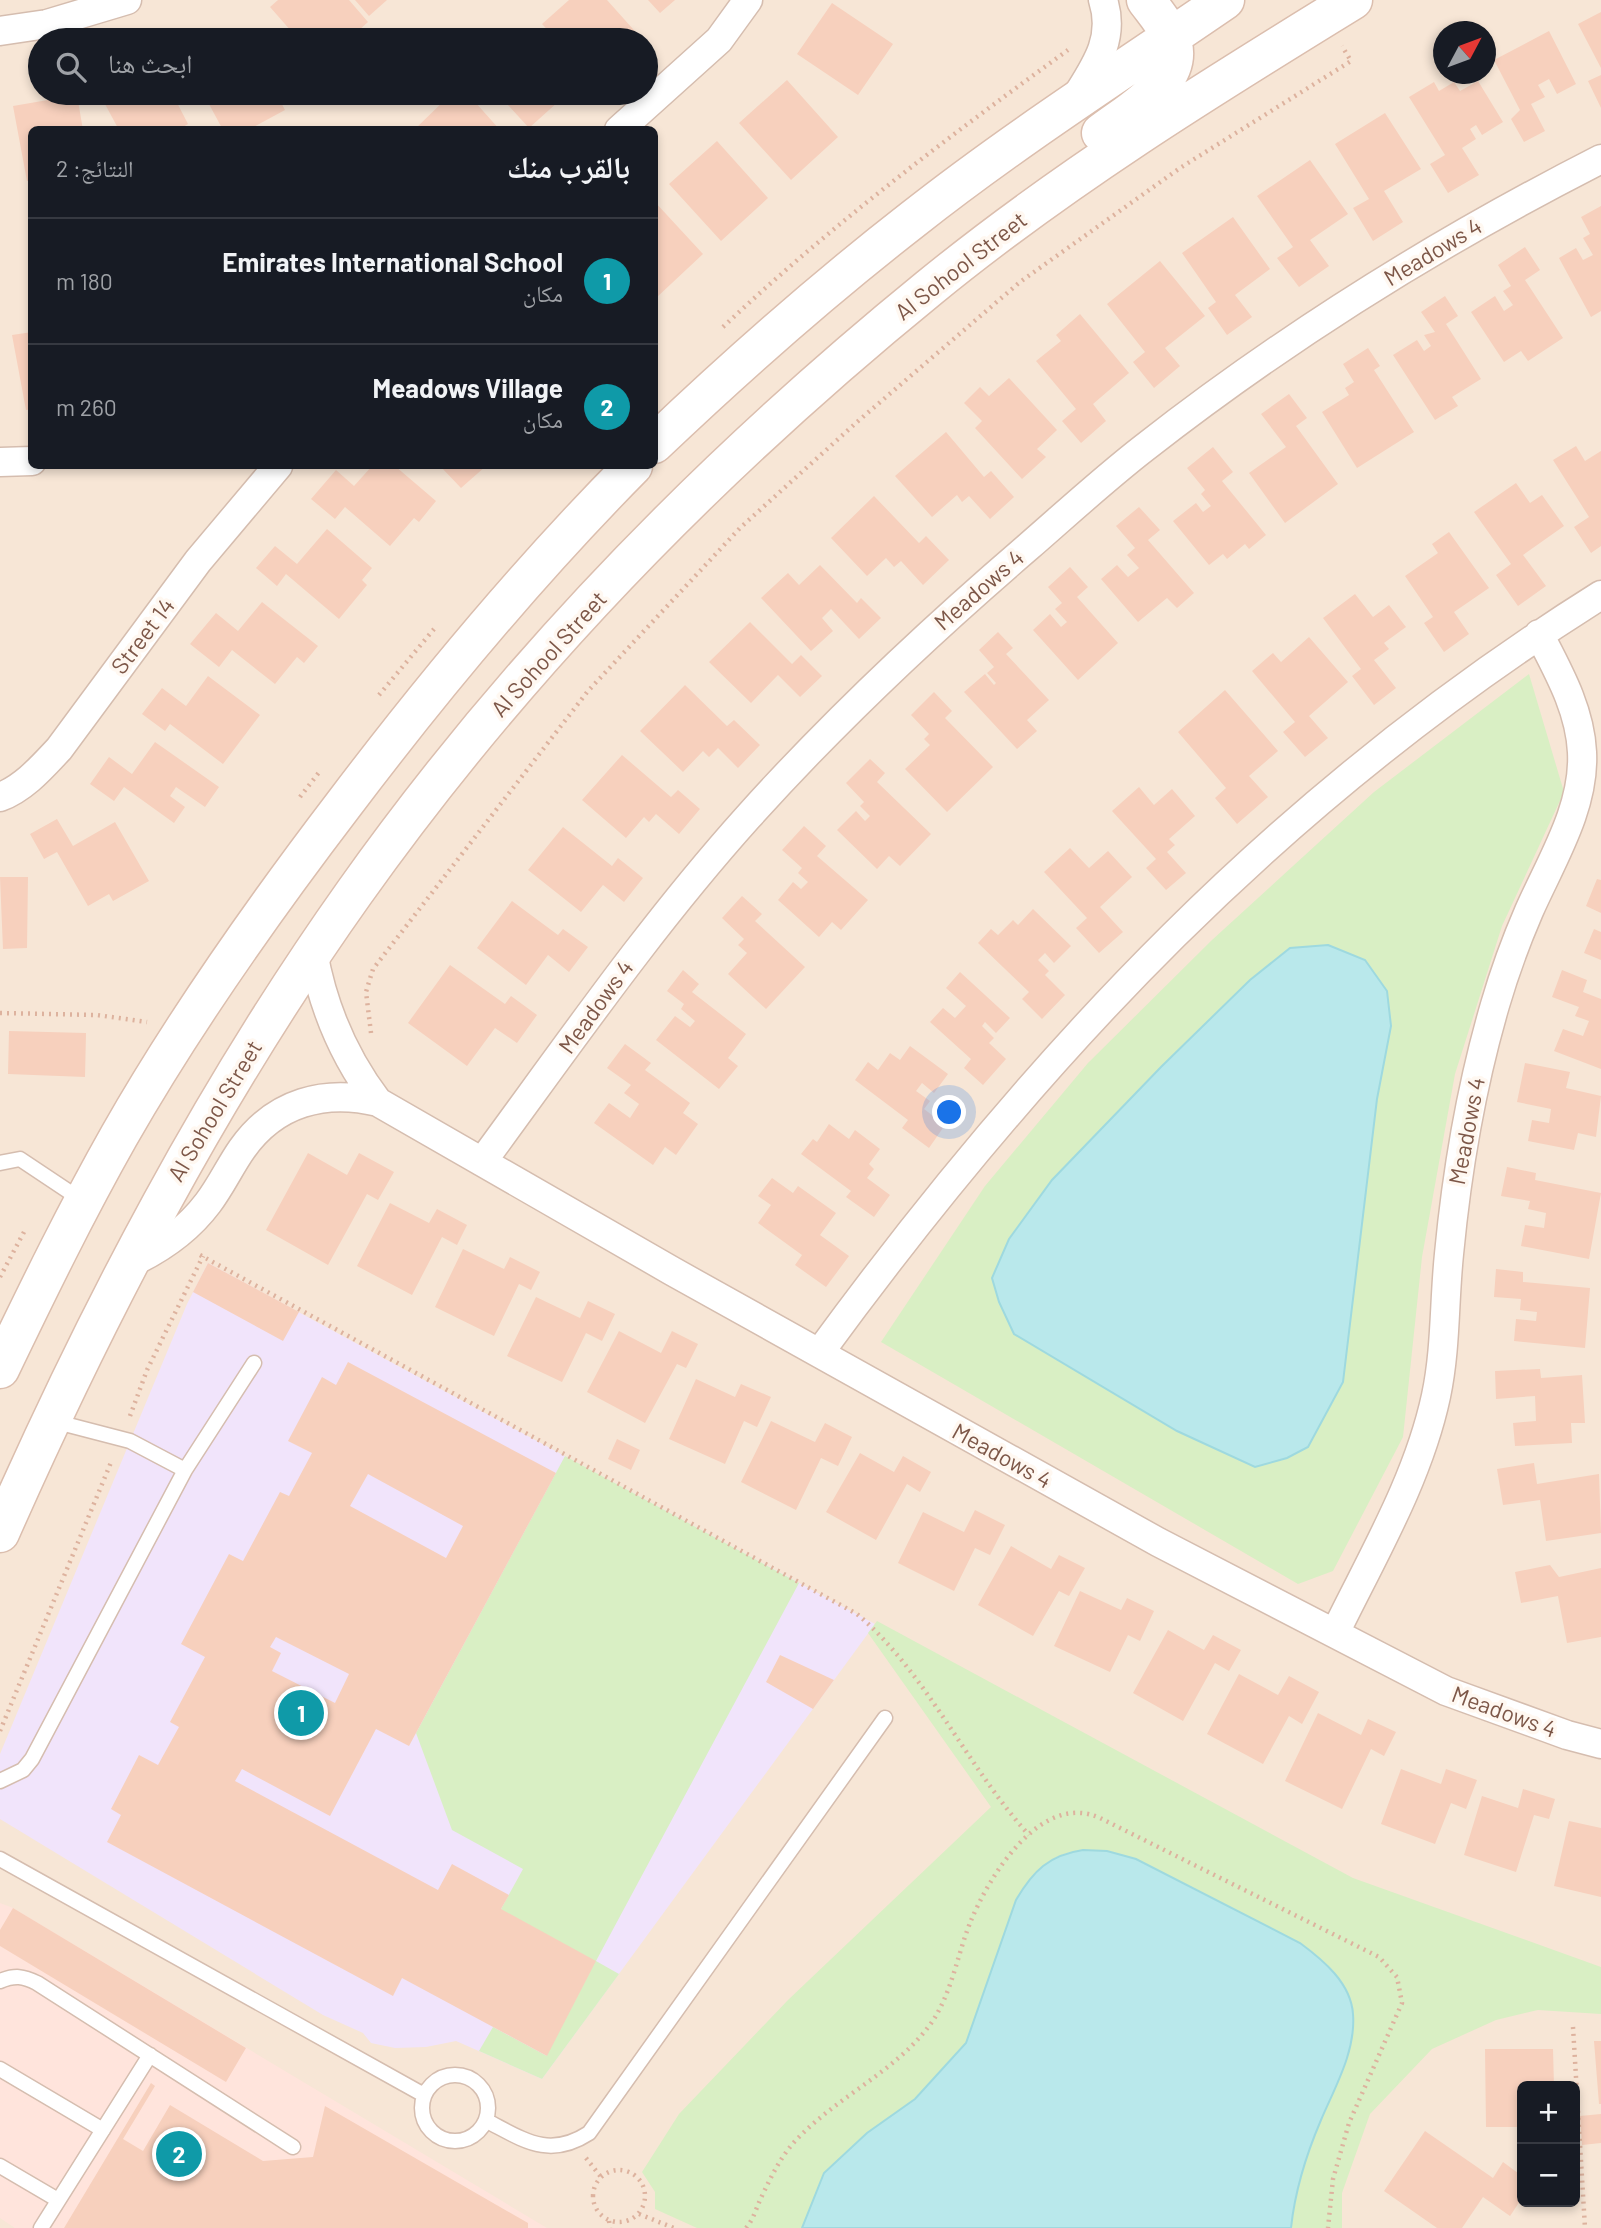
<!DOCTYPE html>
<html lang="ar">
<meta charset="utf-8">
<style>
:root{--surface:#171b24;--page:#20242c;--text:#f1f3f6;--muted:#9ea1a6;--line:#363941;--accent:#f55c41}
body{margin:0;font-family:Barlow,"Noto Naskh Arabic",sans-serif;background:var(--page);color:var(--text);direction:rtl}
.controls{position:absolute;right:21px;bottom:21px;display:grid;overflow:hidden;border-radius:10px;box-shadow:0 4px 10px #0003}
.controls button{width:63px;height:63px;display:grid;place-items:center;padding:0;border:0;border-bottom:2px solid var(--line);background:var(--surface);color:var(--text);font:35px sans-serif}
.compass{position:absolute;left:1433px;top:21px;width:63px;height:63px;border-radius:50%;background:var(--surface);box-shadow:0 4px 10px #0003;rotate:49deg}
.you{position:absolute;left:950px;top:1113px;width:24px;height:24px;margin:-18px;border:5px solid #fff;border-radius:50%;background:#1a73e8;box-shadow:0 0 0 10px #1a73e833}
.badge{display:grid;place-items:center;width:46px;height:46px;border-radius:50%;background:var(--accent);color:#fff;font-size:23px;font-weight:700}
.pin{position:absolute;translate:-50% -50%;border:4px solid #fff;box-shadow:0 2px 7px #0006}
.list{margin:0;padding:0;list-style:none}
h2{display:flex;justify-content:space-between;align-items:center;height:91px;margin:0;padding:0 28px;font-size:30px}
h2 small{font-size:23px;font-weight:400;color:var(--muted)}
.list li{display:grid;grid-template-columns:46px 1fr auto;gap:21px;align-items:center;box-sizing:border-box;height:126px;padding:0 28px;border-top:2px solid var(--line)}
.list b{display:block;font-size:26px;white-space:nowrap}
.list p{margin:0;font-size:23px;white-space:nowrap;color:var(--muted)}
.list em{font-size:23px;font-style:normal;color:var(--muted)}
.icon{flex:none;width:38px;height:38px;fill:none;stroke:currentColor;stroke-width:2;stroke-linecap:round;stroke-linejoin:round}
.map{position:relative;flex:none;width:1601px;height:2228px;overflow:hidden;direction:ltr}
.search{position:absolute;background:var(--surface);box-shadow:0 4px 10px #0003;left:28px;top:28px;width:630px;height:77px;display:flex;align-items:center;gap:18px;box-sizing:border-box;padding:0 24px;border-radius:38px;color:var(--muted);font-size:26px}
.panel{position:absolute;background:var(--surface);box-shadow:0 4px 10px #0003;left:28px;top:126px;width:630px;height:343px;border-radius:10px;direction:rtl}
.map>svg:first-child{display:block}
.residential{fill:#f7e6d6;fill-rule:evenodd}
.commercial{fill:#ffe4dc}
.education{fill:#f1e4fb}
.green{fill:#d9efc4}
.water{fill:#b9e8eb;stroke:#9ed9df;stroke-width:2}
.building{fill:#f7d0bd;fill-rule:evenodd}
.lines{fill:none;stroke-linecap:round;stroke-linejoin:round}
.lane-casing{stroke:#d5bdaf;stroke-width:17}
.street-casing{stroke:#d5bdaf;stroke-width:31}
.secondary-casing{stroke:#dbbeae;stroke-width:41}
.path{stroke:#ddb29e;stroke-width:4.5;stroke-dasharray:2 5;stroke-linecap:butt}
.lane{stroke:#fff;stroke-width:14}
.street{stroke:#fff;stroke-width:28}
.secondary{stroke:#fff;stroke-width:38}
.labels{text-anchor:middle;stroke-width:7;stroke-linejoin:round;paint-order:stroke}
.street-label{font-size:23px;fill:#7d5748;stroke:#fff8f1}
</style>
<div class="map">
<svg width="1601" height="2228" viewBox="0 0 1601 2228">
<rect width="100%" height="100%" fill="#fff4e8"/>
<path class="residential" d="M0,0H1601V2228H0ZM1444,32H1486V74H1444ZM40,40H646V93H40ZM32,130H654V466H32ZM1522,2086H1575V2202H1522Z"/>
<path class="commercial" d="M0,1903L13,1908L547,2228H15L0,2218Z"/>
<path class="education" d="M208,1263L875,1624L542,2079L456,2041L426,2047L395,2048L371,2043L363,2033L323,2015L0,1819V1754L187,1304Z"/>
<path class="green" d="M1529,674L1564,792L1502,926L1455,1074L1422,1257L1403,1437L1333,1571L1298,1584L881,1342L985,1186L1088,1063L1212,940L1374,792Z
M565,1456L799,1583L596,1961L619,1974L542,2079L479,2051L493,2027L547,2056L501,1909L523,1869L452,1830L416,1733Z
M877,1621L1353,1878L1601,1967V2014L1538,2010L1496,2020L1432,2049L1370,2114L1342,2193V2228H1291L1297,2189L1307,2154L1347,2056L1353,2011L1335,1973L1300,1943L1136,1859C1078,1843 1048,1846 1016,1900L966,2043L915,2099L867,2133L824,2173L802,2228H697L655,2209V2192L642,2172L679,2114L788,2000L991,1807L868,1633Z"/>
<path class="water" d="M1328,945L1365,960L1387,991L1391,1026L1377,1099L1343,1382L1308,1447L1287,1458L1255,1467L1177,1431L1014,1334L999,1302L992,1278L1009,1239L1052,1180L1161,1067L1250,980L1290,948Z
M1083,1850L1107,1851L1136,1859L1300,1943C1323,1960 1351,1983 1353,2014C1356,2051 1335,2087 1321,2120C1306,2155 1295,2190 1291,2228H802L824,2173L867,2133L915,2099L966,2043L1016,1900C1033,1871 1049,1855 1083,1850Z"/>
<path class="building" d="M278,0H349L368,22L348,40H299L270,7Z
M355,0H387L369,16Z
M569,0H607L641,38L557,40L542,24Z
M648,0H675L660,13Z
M832,3L893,44L858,95L797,54Z
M1601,12V68L1578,24Z
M525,28L536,40H511Z
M1549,31L1576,84L1557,94L1549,79L1538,85L1545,97L1531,104L1545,131L1524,142L1511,119L1520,110L1494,60Z
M1601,75V108L1588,81Z
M787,80L838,137L791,180L739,123Z
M1478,81L1503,122L1482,135L1476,125L1470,129L1476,139L1462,148L1479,175L1448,193L1430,164L1445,155L1409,97L1434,82L1439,91L1454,82L1460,91Z
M99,93H172L188,124L178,130H119Z
M203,93H276L285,110L248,130H223Z
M452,93H467L500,130H414Z
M497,93H568L529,128Z
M77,95L83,130H32V181H27L13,106Z
M1385,113L1421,169L1384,191L1403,222L1373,241L1353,208L1369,199L1335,144Z
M717,141L768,198L721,241L669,184Z
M1310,160L1348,214L1310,240L1329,266L1299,287L1277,258L1293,247L1257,196Z
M654,201L703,254L656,298L654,296Z
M1601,206V311L1591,317L1559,258L1576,248L1583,260L1593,255L1583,238L1590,234L1581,217Z
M1233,217L1270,269L1235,295L1252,317L1227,335L1208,308L1216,302L1182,253Z
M1525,247L1540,270L1525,280L1563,338L1528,361L1521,351L1504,362L1471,312L1495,296L1504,311L1513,305L1503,291L1511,286L1498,265Z
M1160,261L1205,316L1165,348L1180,366L1154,388L1133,362L1145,352L1107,304Z
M1445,296L1458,316L1446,324L1481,379L1452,397L1458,406L1435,420L1393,355L1417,340L1424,351L1431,346L1424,335L1435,332L1421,312Z
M1080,314L1129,373L1093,404L1106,421L1081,443L1062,421L1076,409L1036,361L1061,341L1056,335Z
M32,332V409L26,410L12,335Z
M1368,348L1380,366L1374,370L1414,432L1357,468L1322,412L1349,395L1345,388L1354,382L1343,364Z
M1009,378L1057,430L1037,449L1046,457L1022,479L975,428L982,421L964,403L980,387L989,396Z
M1289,394L1307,418L1296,426L1338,484L1285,523L1249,473L1286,447L1261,414Z
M946,432L984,477L991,471L1014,497L990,519L969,496L962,502L957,495L932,517L895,476Z
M1576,446L1585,461L1601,451V546L1591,553L1574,527L1589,517L1553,460Z
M1213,447L1233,472L1222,481L1266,535L1249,549L1245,544L1227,559L1223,554L1209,565L1173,521L1196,503L1203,512L1211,506L1201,494L1205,490L1187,468Z
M372,466H395L436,501L419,522L414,518L390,546L345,507L335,519L311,499L336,470L354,486Z
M440,466H486L461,488Z
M1516,483L1530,503L1542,495L1564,526L1523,555L1546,586L1518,606L1496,575L1511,564L1474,512Z
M874,496L919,543L926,536L949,560L923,585L901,561L894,567L886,558L867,576L831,538Z
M1139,507L1160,530L1148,540L1194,593L1177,608L1167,598L1138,622L1101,579L1117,565L1128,577L1139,568L1127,555L1135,548L1116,526Z
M327,529L372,568L362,580L367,585L339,619L286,574L277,586L256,568L275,546L297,564Z
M1449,532L1489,588L1454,612L1469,634L1444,652L1424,623L1433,617L1405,576L1438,553L1432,544Z
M820,565L857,603L861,598L881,618L859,639L831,609L822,618L833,631L811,651L761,598L788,573L799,585Z
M1070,567L1088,587L1077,597L1118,643L1078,680L1033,630L1050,614L1061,627L1067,622L1055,609L1062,603L1048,587Z
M1355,594L1373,617L1389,605L1406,627L1384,643L1389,649L1374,660L1396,688L1374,705L1352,676L1361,669L1323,618Z
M262,602L318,646L304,663L297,657L275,684L232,650L219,667L190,644L216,613L238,631Z
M750,622L792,664L801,655L822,676L800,697L778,675L751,703L709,662Z
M998,632L1013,648L1006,654L1049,700L1027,720L1037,731L1017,749L964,692L985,674L994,685L996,683L987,673L994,667L979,650Z
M1309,637L1348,682L1309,716L1328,738L1305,757L1283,732L1295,722L1252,671L1273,653L1281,662Z
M208,676L260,715L223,764L170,724L165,731L142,714L162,688L186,706Z
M685,685L727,726L734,720L760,745L738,768L718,748L709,757L703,751L683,772L640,731Z
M1225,690L1278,751L1249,776L1268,797L1237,824L1215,798L1226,788L1178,732Z
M934,692L952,711L945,718L993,767L947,812L905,769L930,745L924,739L929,734L911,715Z
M155,742L219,787L205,807L176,787L170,796L185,807L174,823L124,787L114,801L90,784L109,757L132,774Z
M622,755L671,797L678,790L700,809L679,834L656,814L649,822L644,817L626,838L582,800Z
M870,759L885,773L877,782L931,834L900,866L889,856L877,869L837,830L856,811L865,821L870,816L860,806L864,802L846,783Z
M1139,787L1154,805L1172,789L1195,816L1169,839L1175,845L1167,852L1186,873L1166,890L1146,868L1156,859L1112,811Z
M57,819L73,846L115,822L149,881L113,901L109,894L88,906L57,852L44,859L30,834Z
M804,826L826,846L817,856L868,900L841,930L832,922L819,937L778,900L793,882L801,889L808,882L798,873L802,868L782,850Z
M563,827L612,866L618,858L643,878L624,902L603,885L581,912L528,870Z
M1070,848L1089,868L1108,851L1132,877L1100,907L1123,932L1099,953L1076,928L1087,918L1044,872Z
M0,877H28L27,948L3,949Z
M1597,879L1601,880V913L1586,906Z
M742,896L762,914L755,921L805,967L766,1009L728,974L747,953L738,945L744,939L722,918Z
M512,901L558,935L563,929L588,947L569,972L548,955L526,985L477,948Z
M1033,909L1071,946L1054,963L1045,953L1038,960L1049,971L1045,975L1065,995L1042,1019L1022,999L1029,992L978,943L991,929L998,935L1013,920L1018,925Z
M1594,929L1601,932V960L1584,953Z
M450,965L505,1004L511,996L537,1015L517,1043L495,1028L467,1066L408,1023Z
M683,970L699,984L692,992L746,1034L728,1058L738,1066L719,1089L656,1040L675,1016L690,1027L695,1021L681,1009L684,1004L667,991Z
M1562,970L1587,980L1583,992L1601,999V1069L1554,1051L1563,1029L1583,1036L1589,1021L1575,1016L1579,1007L1552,997Z
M960,972L1010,1018L996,1033L985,1022L982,1026L994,1038L989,1043L1006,1059L983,1085L964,1068L971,1059L930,1022L943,1008L955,1018L966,1006L946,988Z
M9,1031L86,1033L85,1077L8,1074Z
M625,1044L651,1063L645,1070L690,1103L683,1113L698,1124L676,1155L665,1147L653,1165L594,1123L609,1103L630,1118L639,1104L624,1093L631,1085L607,1068Z
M910,1046L948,1074L934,1093L922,1083L916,1091L930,1101L924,1109L945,1125L929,1148L902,1128L908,1120L855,1080L868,1062L878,1070L890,1053L900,1060Z
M1525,1063L1570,1072L1566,1088L1601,1096L1596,1137L1578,1133L1574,1150L1528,1141L1532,1120L1549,1123L1551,1109L1517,1102Z
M829,1124L849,1139L855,1130L880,1149L869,1164L874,1169L867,1178L890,1195L874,1217L846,1197L851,1191L801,1154L813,1139L817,1142Z
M308,1153L347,1175L359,1153L394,1172L378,1200L367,1194L328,1265L266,1230Z
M1507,1167L1536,1173L1535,1180L1601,1193L1589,1259L1521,1246L1525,1225L1544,1228L1546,1213L1528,1209L1530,1201L1501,1196Z
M772,1178L793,1193L798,1186L836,1213L820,1235L849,1256L826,1287L795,1265L802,1255L758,1223L771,1205L758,1196Z
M390,1203L429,1223L437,1209L467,1225L457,1245L442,1237L412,1295L357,1266Z
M463,1249L504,1269L510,1257L540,1272L531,1290L519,1284L494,1336L435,1307Z
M208,1263L299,1312L283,1341L193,1292Z
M1496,1269L1523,1272V1282L1590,1288L1585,1348L1514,1341L1516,1319L1536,1321L1537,1312L1520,1310L1521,1299L1494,1297Z
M536,1297L580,1318L588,1301L615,1314L602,1341L586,1333L562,1382L507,1356Z
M619,1331L661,1353L672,1331L698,1344L686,1368L677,1364L645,1423L587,1392Z
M348,1362L556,1473L409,1746L376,1729L330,1816L242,1769L235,1781L438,1890L452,1864L509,1895L501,1909L596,1961L547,2056L402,1978L393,1996L107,1842L121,1815L111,1809L139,1755L158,1765L179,1727L170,1722L205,1657L181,1644L229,1554L243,1561L280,1492L289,1496L312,1453L288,1441L322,1377L336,1385ZM368,1474L463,1526L446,1558L350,1506ZM276,1637L349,1674L335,1703L272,1671L281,1653L270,1647Z
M1540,1369L1541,1378L1582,1375L1585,1423H1571L1572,1443L1515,1446L1513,1423L1536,1421L1535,1396L1496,1399L1495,1371Z
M696,1379L735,1397L741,1384L771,1397L757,1427L744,1421L725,1464L669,1439Z
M771,1421L815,1442L825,1423L852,1437L838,1466L821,1458L796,1510L741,1482Z
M617,1439L640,1450L631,1470L608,1459Z
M860,1453L894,1472L903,1456L931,1472L920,1492L907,1484L876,1540L826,1512Z
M1534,1463L1537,1484L1599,1474L1601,1533L1546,1541L1540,1500L1503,1505L1497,1469Z
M975,1510L1005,1525L990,1555L975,1548L954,1591L898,1563L923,1512L964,1532Z
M1011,1546L1051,1569L1059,1555L1085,1568L1069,1596L1059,1591L1033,1636L978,1605Z
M1550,1565L1559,1577L1601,1568V1637L1567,1643L1558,1596L1521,1603L1515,1572Z
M1080,1591L1121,1610L1127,1598L1154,1611L1140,1641L1128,1635L1110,1672L1054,1646Z
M1168,1630L1204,1650L1213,1635L1241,1650L1229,1671L1215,1663L1183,1721L1133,1693Z
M780,1655L834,1680L813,1709L766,1682Z
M1239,1674L1278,1695L1289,1676L1319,1692L1302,1724L1289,1716L1263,1764L1207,1734Z
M1318,1713L1361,1735L1368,1719L1396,1732L1384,1756L1371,1749L1342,1809L1285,1781Z
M1401,1769L1441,1784L1446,1769L1477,1780L1466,1809L1451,1803L1435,1844L1381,1824Z
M1523,1789L1555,1799L1549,1819L1534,1815L1516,1872L1464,1855L1482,1796L1518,1808Z
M1569,1821L1601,1828V1897L1554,1886Z
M13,1908L246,2048L226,2082L0,1946V1930Z
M1594,2041H1601V2104H1599Z
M1485,2049H1553L1554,2086H1522V2127H1486Z
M151,2083L155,2086L123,2139L143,2151L170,2105L263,2161L313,2157L325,2106L528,2223V2228H64Z
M1601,2114V2143L1582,2145L1580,2116Z
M1425,2131L1493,2178L1503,2162L1522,2176V2198L1510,2216L1483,2197L1462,2228H1437L1384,2191Z"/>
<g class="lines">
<g class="lane-casing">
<path id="lane" d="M0,1163L20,1159L83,1201
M185,1470L254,1363
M0,1781L23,1770L32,1759L185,1470L130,1441L53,1421
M0,1859L424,2095
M0,1981C15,1975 23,1976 37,1983L293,2147
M0,2069L103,2130
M422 2108a33 33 0 1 1 66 0a33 33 0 1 1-66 0Z
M487,2121C524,2140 549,2159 589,2133L885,1718
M0,2166L58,2200
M41,2228L150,2055"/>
</g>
<g class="street-casing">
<path id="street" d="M0,31L47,24L127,0
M1078,94C1097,64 1115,37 1103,0
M619,130L719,40L748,0
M0,462L32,461
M0,797C24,788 42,767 59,749L198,561L278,466
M313,952C323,1008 343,1056 378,1102
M482,1162C568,1045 651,925 748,817C835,720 929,632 1028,547C1066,514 1104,479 1144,448C1286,337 1440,241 1601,159
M128,1264C159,1250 187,1231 208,1203C221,1186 230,1166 242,1149C275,1102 325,1089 378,1102L672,1271L1158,1542L1446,1691L1567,1735L1601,1744
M820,1352C1041,1050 1282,795 1601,595
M1335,1633C1372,1557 1418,1480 1436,1396C1446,1349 1444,1302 1449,1254C1457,1170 1471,1087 1495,1005C1504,974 1516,941 1529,911C1551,861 1585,808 1582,752C1580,709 1558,671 1539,634"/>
</g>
<g class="secondary-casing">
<path id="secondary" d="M1101,133C1129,111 1190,80 1170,36C1165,23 1154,11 1146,0
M654,444C737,365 822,290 912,220C1012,141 1120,72 1225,0
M0,1369C38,1290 76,1212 119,1136C185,1020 263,910 344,804C434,685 528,572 633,466
M0,1533C99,1309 212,1093 354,893C515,666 714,463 929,288C1061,180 1208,89 1353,0"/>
</g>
<path class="path" d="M723,327C830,226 948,137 1068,50
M379,695L434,629
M300,797L320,771
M0,1013L97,1015L147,1022
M371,1033L366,992L373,969L588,691L740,528L857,422L1020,282L1180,168L1351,61L1342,46
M200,1255L857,1614C926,1672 967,1767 1029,1835
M0,1277L24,1232
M130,1416L147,1370L203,1256
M0,1731L112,1460
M1573,2027L1585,2228
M586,2158L601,2177
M593 2196a26 26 0 1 1 52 0a26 26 0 1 1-52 0Z
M639,2214L674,2228
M609,2221L610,2228
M746,2228C753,2220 756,2209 760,2200C771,2177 781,2155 799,2137C840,2095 898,2070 932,2022C952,1992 957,1956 970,1923C989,1876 1041,1791 1100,1818L1379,1957L1397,1977L1402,2003L1349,2123L1333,2179L1328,2228"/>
<use href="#lane" class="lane"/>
<use href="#street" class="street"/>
<use href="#secondary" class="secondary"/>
</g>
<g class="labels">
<g class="street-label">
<text transform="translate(1433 252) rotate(-31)" y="8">Meadows 4</text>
<text transform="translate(961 266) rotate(-38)" y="8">Al Sohool Street</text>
<text transform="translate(979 590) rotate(-41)" y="8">Meadows 4</text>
<text transform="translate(143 636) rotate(-53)" y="8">Street 14</text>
<text transform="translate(549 654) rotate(-48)" y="8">Al Sohool Street</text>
<text transform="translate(596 1007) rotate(-54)" y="8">Meadows 4</text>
<text transform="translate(215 1111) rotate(-59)" y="8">Al Sohool Street</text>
<text transform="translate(1467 1131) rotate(-79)" y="8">Meadows 4</text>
<text transform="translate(1002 1456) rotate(29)" y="8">Meadows 4</text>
<text transform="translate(1504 1712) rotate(20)" y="8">Meadows 4</text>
</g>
</g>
</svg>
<div class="controls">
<button>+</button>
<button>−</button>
</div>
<svg class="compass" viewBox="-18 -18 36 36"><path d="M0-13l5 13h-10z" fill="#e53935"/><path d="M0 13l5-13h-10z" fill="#9ea1a6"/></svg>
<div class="you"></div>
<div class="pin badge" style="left:301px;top:1713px;background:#0f9aa8">1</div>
<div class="pin badge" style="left:179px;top:2154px;background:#0f9aa8">2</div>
<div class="search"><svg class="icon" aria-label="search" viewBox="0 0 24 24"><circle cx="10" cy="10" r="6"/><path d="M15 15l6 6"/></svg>ابحث هنا</div>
<section class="panel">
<h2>بالقرب منك<small>النتائج: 2</small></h2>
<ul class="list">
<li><span class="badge" style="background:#0f9aa8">1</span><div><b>Emirates International School</b><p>مكان</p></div><em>180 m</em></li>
<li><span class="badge" style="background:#0f9aa8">2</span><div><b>Meadows Village</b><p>مكان</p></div><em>260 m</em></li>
</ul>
</section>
</div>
